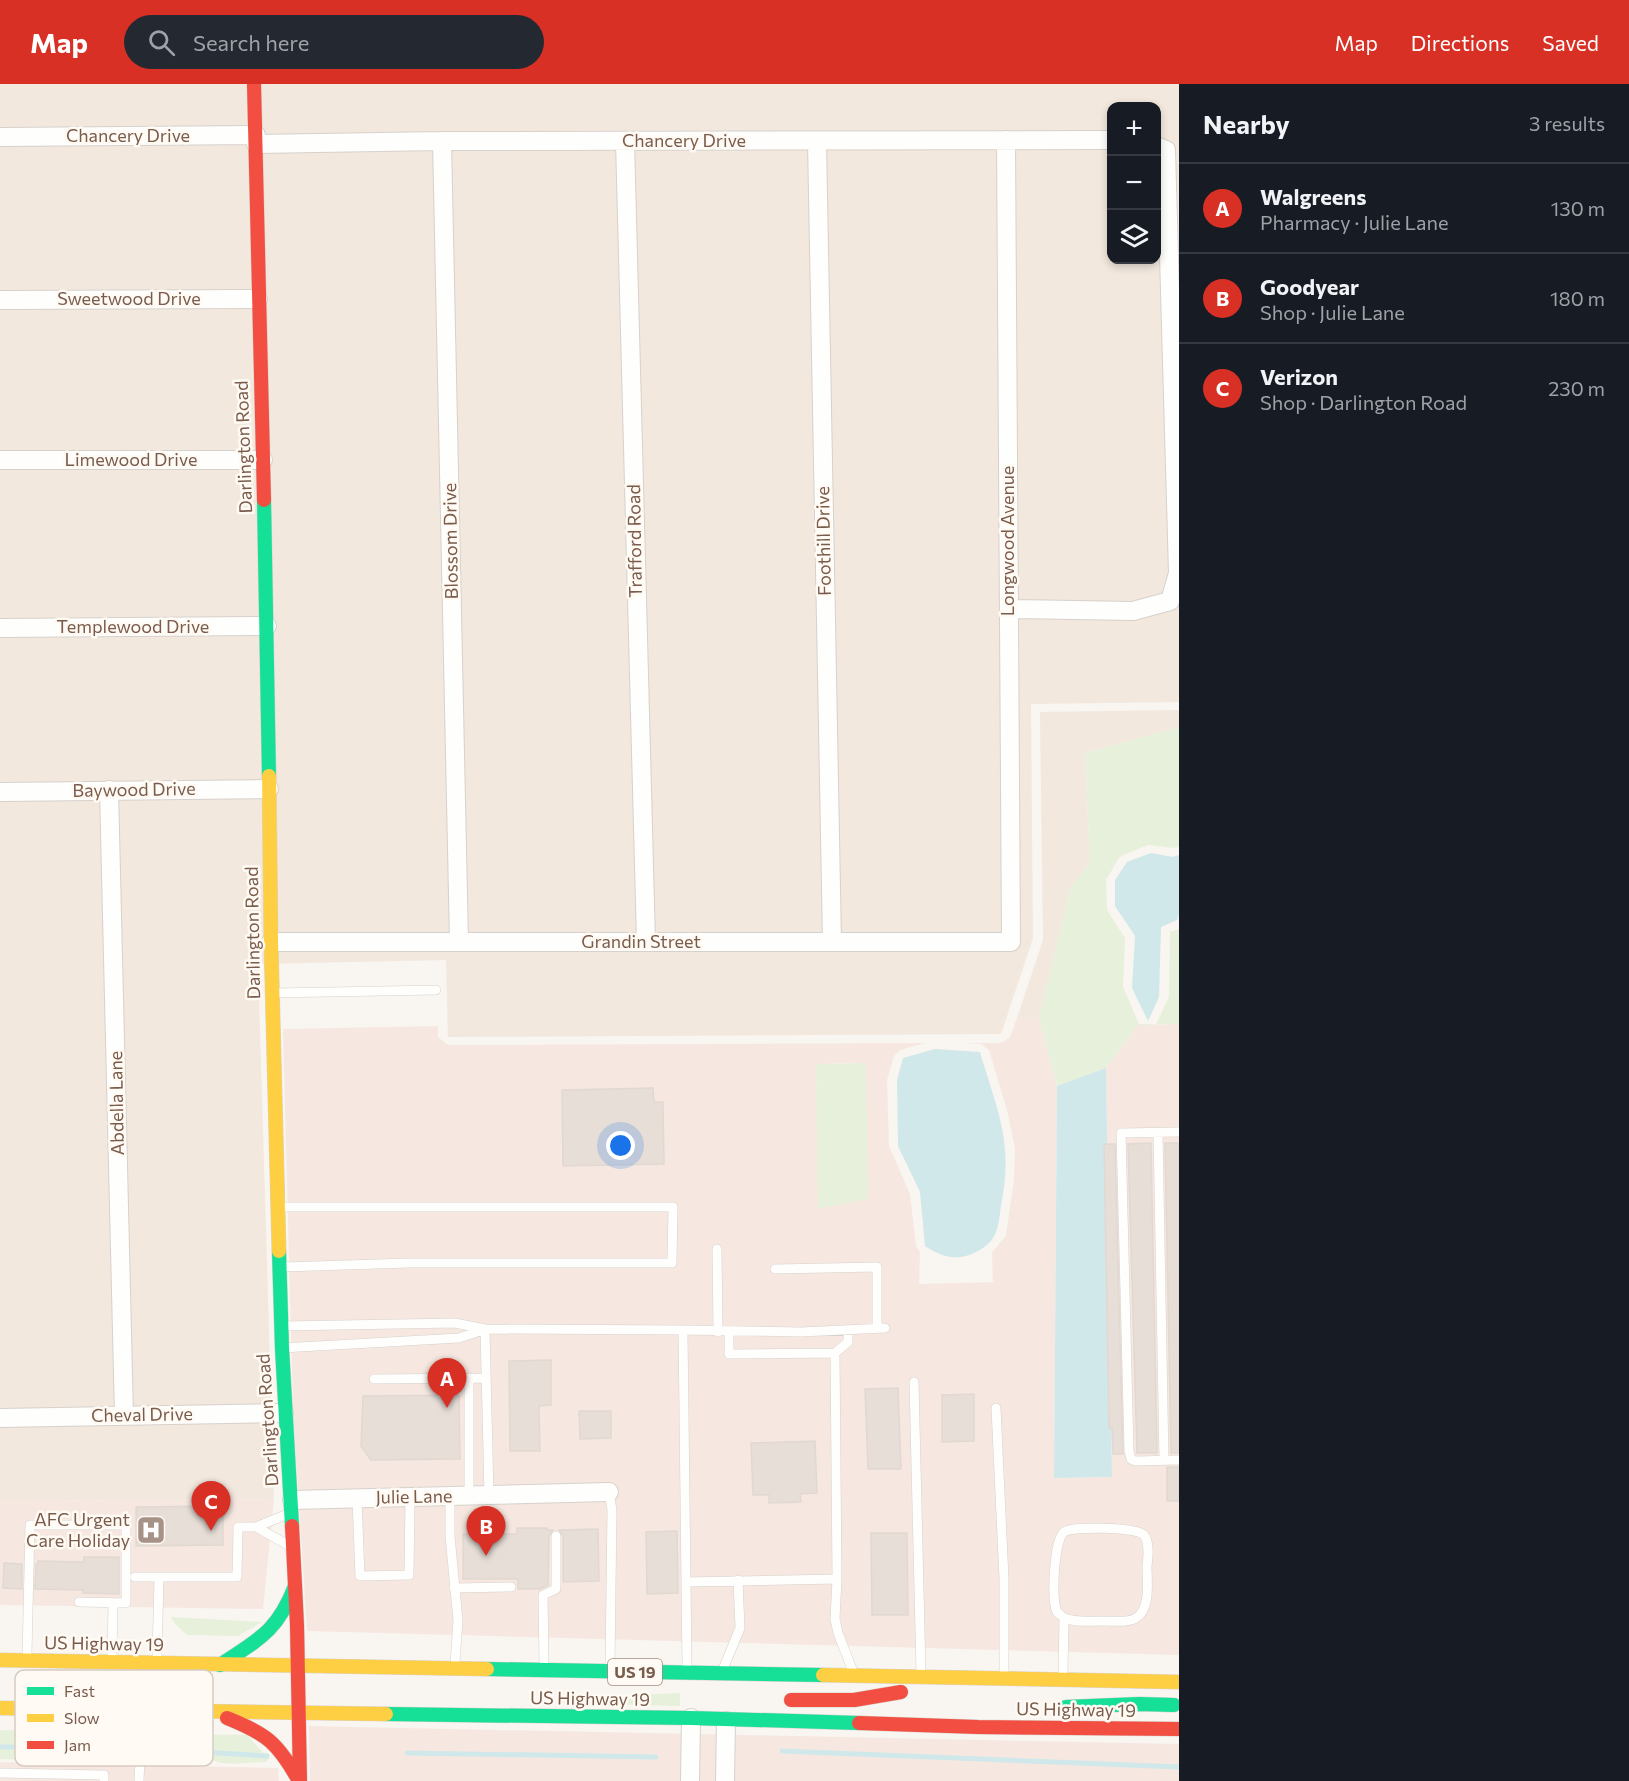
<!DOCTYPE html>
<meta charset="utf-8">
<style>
:root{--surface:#171b24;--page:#242831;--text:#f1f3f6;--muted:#9ea1a6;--line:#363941;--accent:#d93025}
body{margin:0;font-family:Commissioner,sans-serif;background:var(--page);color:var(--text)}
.controls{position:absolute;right:18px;top:18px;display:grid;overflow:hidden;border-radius:12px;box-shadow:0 3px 9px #0003}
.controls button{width:54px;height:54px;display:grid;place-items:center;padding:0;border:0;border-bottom:2px solid var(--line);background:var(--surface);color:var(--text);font:30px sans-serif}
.you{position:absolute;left:621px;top:1062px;width:21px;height:21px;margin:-15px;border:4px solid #fff;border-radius:50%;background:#1a73e8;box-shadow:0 0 0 9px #1a73e833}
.badge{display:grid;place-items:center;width:39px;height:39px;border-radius:50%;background:var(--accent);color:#fff;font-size:20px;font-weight:700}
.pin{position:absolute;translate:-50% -50px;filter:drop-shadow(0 2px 3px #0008)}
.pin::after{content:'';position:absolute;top:32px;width:21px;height:18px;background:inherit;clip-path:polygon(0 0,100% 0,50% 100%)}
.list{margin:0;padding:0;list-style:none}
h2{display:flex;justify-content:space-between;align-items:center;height:78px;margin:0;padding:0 24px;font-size:26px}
h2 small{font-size:20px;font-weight:400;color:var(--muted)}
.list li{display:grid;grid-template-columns:39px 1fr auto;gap:18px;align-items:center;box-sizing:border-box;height:90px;padding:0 24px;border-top:2px solid var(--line)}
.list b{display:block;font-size:22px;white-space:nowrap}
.list p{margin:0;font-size:20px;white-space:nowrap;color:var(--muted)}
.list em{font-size:20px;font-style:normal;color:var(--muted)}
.icon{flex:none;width:33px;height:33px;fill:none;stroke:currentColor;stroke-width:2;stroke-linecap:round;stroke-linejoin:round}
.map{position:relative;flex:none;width:1179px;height:1697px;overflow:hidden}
header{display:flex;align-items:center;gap:36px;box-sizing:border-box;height:84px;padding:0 30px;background:var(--accent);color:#fff}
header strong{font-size:28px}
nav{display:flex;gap:33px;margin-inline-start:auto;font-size:21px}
.search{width:420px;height:54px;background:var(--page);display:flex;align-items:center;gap:15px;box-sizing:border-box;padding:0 21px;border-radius:33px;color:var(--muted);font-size:22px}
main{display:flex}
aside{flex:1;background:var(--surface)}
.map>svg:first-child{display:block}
.residential{fill:#f2e8de;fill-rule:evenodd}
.commercial{fill:#f6e8e1;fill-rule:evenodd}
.green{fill:#e7f0db}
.water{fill:#d0e8ea}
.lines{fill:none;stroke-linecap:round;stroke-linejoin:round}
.stream{stroke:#d0e8ea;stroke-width:5}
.building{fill:#e6ded7;stroke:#e2d8d2;stroke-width:1.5}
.lane-casing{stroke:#d7d1cb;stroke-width:10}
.street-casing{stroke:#d7d1cb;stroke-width:20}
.fast-casing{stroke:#d9d2cb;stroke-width:15}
.slow-casing{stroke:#d9d2cb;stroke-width:15}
.jam-casing{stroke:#d9d2cb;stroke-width:15}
.lane{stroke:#fefefd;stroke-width:9}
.street{stroke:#fefefd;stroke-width:18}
.fast{stroke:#16e098;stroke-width:14}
.slow{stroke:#ffcf43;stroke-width:14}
.jam{stroke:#f24e42;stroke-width:14}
.labels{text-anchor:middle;stroke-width:5;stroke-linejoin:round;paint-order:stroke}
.shield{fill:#fffaf3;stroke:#a28b7f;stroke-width:1.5}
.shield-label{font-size:16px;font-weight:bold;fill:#7a5c4d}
.street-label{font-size:18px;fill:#7a5c4d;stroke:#fffaf3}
.poi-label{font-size:18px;fill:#7a5c4d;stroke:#fffaf3;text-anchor:end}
.key{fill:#fffaf3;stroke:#d7cbc1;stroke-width:1.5}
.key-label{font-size:16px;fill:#7a5c4d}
</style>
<header>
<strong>Map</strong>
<div class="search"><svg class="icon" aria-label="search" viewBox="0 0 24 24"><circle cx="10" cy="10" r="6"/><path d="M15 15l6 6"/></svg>Search here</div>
<nav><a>Map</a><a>Directions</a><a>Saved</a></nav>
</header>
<main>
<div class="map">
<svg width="1179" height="1697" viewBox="0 0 1179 1697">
<rect width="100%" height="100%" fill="#f9f5f0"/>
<path class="residential" d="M0,0H1179V618L1031,620L1033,854L1001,950L448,953L446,876L258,880L274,1415L0,1417ZM1112,22H1156V176H1112Z
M1179,626V643L1085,669L1090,779L1070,805L1039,934H1017L1043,856L1040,628Z"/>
<path class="commercial" d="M1017,934H1039L1057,1002L1054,1394L1112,1393L1106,984L1138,941L1179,940V1571L307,1547L293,1328L283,945L438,942V953L448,961L925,959L900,966L894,972L887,996L889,1062L910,1110L916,1162L920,1168L919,1200L993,1198L992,1169L1006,1151L1014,1095L1015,1065L1008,1030L989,966L981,960L963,959H1001L1010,953ZM866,979L819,1124L816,980Z
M274,1415L263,1525L0,1521V1417Z
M309,1642L1179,1660V1697H310Z
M0,1678L278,1684L279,1697H0Z"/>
<path class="green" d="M1179,643V763L1173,764L1148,761L1123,771L1119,774L1106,796L1107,826L1125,854L1123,903L1139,940H1156L1169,913L1170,848L1179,845V940L1138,941L1106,984L1057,1002L1039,934L1070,805L1090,779L1085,669Z
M866,979L868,1115L818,1125L816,980Z
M171,1533L262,1538L238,1552L187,1551L175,1540Z
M680,1609V1622L557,1619V1615Z
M0,1646L115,1650L121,1652L132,1667L123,1669L115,1678L0,1675Z
M168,1650L247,1651L269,1675L266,1678C254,1678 224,1682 216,1677L164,1676L149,1673L154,1660Z"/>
<path class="water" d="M1151,769L1173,773L1179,771V830L1177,836L1161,843L1159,913L1148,937L1132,904L1135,852L1115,822V796L1127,778Z
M935,965L980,968C989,1000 1003,1034 1005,1067C1007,1086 1004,1104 1001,1122C998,1144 998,1157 976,1168C957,1178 942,1173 925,1162L920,1108L898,1062L897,996L903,974Z
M1106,984L1112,1393L1054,1394L1057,1002Z"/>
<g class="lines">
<path class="stream" d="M0,1663H119
M169,1666L267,1672
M782,1667L1179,1683
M407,1669L656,1673"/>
</g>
<path class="building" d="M653,1004L654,1018H663L664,1080L563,1082L562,1006Z
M1151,1059L1157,1369H1137L1128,1060Z
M1165,1059H1179V1369H1171Z
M1104,1060H1115L1123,1370H1113L1112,1344H1109Z
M551,1276V1321L539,1322L540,1367H510L509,1277Z
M898,1304L901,1385H868L865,1305Z
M974,1310V1357L942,1358V1311Z
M459,1311L460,1375L371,1376L361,1362L363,1312Z
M579,1327H611V1354L580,1355Z
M815,1357L817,1409L800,1410L801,1418L769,1419V1411H753L751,1359Z
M1167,1383H1179V1417H1167Z
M223,1422V1461L136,1462V1423Z
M517,1444H547V1446H553L549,1452L548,1501L540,1505H518V1495H463V1450H517Z
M598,1445L599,1497L563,1498V1452L559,1446Z
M677,1447L678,1509L647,1510L646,1448Z
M871,1449H907L908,1531H872Z
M84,1473H119V1510L83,1509V1506L35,1505L36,1480H38V1477L84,1478Z
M4,1479L22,1480V1505L3,1504Z"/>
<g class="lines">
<g class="lane-casing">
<path id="lane" d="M275,909L436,906
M1179,1048L1121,1049L1129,1367L1131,1375L1135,1377L1179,1376
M1158,1049L1164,1376
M280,1123H673L672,1179H409L283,1183
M717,1165L718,1248
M775,1185L877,1183V1244
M283,1242L455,1239L485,1245L683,1246L687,1584
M485,1245L489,1411
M683,1246L801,1248L885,1244
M729,1248V1270L835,1269L848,1258V1246
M282,1264L459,1254L483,1246
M835,1269L837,1495L835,1535L838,1549L852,1585
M374,1295L486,1294
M914,1298L921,1589
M996,1324L1004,1495V1590
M609,1408L612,1426L610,1583
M469,1411V1294
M450,1412V1452L458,1537L455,1579
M357,1414L360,1492L409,1491L410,1413
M256,1443L288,1461
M135,1493H237L238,1443H256L288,1430
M686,1498L837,1495
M454,1504L511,1503
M27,1571L30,1441H126V1519L79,1518
M157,1572L159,1494
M112,1573L113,1519
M544,1581L543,1511L556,1505V1452
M724,1583L740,1544L738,1496
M1063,1591L1064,1534C1077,1539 1091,1537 1104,1537C1114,1537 1128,1539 1136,1534C1151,1525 1147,1497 1147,1482C1148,1473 1150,1459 1144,1451C1137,1443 1072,1442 1064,1448C1054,1455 1051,1517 1057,1528C1059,1530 1062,1532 1064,1534
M0,1689L104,1691V1697
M139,1697L142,1632"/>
</g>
<g class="street-casing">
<path id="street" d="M0,53L256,51
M442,57L459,858
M625,57L646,858
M817,57L832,858
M256,60L442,57L1112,56
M0,216L258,215
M0,376H263
M1009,525L1133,527L1170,517L1178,489L1166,66L1156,62
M0,544L267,542
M109,706L124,1332
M0,708L269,705
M271,858H1011L1006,56
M0,1334L284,1329
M292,1416L609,1408
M690,1697L691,1634
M725,1697L726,1637"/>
</g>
<g class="fast-casing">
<path id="fast" d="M264,416L269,692
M279,1167L282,1264L292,1442
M220,1581C259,1555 277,1548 295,1502
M487,1585L823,1591
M1066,1623L1139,1620L1174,1621
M386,1630L691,1634L859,1639"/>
</g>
<g class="slow-casing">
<path id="slow" d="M269,692L271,858L279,1167
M0,1576L487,1585
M823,1591L1179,1598
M0,1624L386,1630"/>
</g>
<g class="jam-casing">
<path id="jam" d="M254,0L264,416
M292,1442L297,1541L300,1697
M791,1616H854L901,1608
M227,1634C267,1650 278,1659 299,1697
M859,1639L978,1643L1179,1645"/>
</g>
<use href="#lane" class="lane"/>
<use href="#street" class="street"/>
<use href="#fast" class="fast"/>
<use href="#slow" class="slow"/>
<use href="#jam" class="jam"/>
</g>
<defs>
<g id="hospital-square" transform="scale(1.5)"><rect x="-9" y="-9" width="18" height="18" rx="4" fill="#a69286" stroke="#fffaf3"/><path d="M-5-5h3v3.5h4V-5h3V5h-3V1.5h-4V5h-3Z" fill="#fff"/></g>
</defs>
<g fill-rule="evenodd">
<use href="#hospital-square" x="151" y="1446"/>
</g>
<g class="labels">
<rect class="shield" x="608" y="1575" width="54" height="26" rx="4.5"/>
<g class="shield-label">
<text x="635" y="1594">US 19</text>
</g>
<g class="street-label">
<text x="128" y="58">Chancery Drive</text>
<text x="684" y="63">Chancery Drive</text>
<text x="129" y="221">Sweetwood Drive</text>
<text transform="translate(244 363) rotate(-92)" y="6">Darlington Road</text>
<text x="131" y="382">Limewood Drive</text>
<text transform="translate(451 457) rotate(-91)" y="6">Blossom Drive</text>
<text transform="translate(635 457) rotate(-91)" y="6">Trafford Road</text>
<text transform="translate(824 457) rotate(-91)" y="6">Foothill Drive</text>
<text transform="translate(1008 457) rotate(-90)" y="6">Longwood Avenue</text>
<text x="133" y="549">Templewood Drive</text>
<text transform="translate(134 706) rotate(-1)" y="6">Baywood Drive</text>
<text transform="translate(253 849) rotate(-91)" y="6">Darlington Road</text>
<text x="641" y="864">Grandin Street</text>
<text transform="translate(117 1019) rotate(-91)" y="6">Abdella Lane</text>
<text transform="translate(142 1331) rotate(-1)" y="6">Cheval Drive</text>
<text transform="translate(268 1336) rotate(-94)" y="6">Darlington Road</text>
<text transform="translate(414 1413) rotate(-1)" y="6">Julie Lane</text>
<text transform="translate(104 1560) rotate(1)" y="6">US Highway 19</text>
<text transform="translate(590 1615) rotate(1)" y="6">US Highway 19</text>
<text transform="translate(1076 1626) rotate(1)" y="6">US Highway 19</text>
</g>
<g class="poi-label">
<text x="130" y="1442">AFC Urgent<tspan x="130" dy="21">Care Holiday</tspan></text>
</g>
</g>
<rect x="15" y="1586" width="198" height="96" rx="9" class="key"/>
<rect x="27" y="1603" width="27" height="8" fill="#16e098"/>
<rect x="27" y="1630" width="27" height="8" fill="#ffcf43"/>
<rect x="27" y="1657" width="27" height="8" fill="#f24e42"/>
<g class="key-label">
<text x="64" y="1613">Fast</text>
<text x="64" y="1640">Slow</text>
<text x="64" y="1667">Jam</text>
</g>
</svg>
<div class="controls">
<button>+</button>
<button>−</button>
<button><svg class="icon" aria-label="layers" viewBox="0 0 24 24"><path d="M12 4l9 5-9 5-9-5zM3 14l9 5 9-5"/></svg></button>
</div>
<div class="you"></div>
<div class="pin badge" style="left:447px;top:1324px">A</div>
<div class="pin badge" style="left:486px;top:1472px">B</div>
<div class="pin badge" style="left:211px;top:1447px">C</div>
</div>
<aside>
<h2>Nearby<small>3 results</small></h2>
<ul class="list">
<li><span class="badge">A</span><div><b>Walgreens</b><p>Pharmacy · Julie Lane</p></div><em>130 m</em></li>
<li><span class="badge">B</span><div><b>Goodyear</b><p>Shop · Julie Lane</p></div><em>180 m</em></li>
<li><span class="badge">C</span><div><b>Verizon</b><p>Shop · Darlington Road</p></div><em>230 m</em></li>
</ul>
</aside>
</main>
